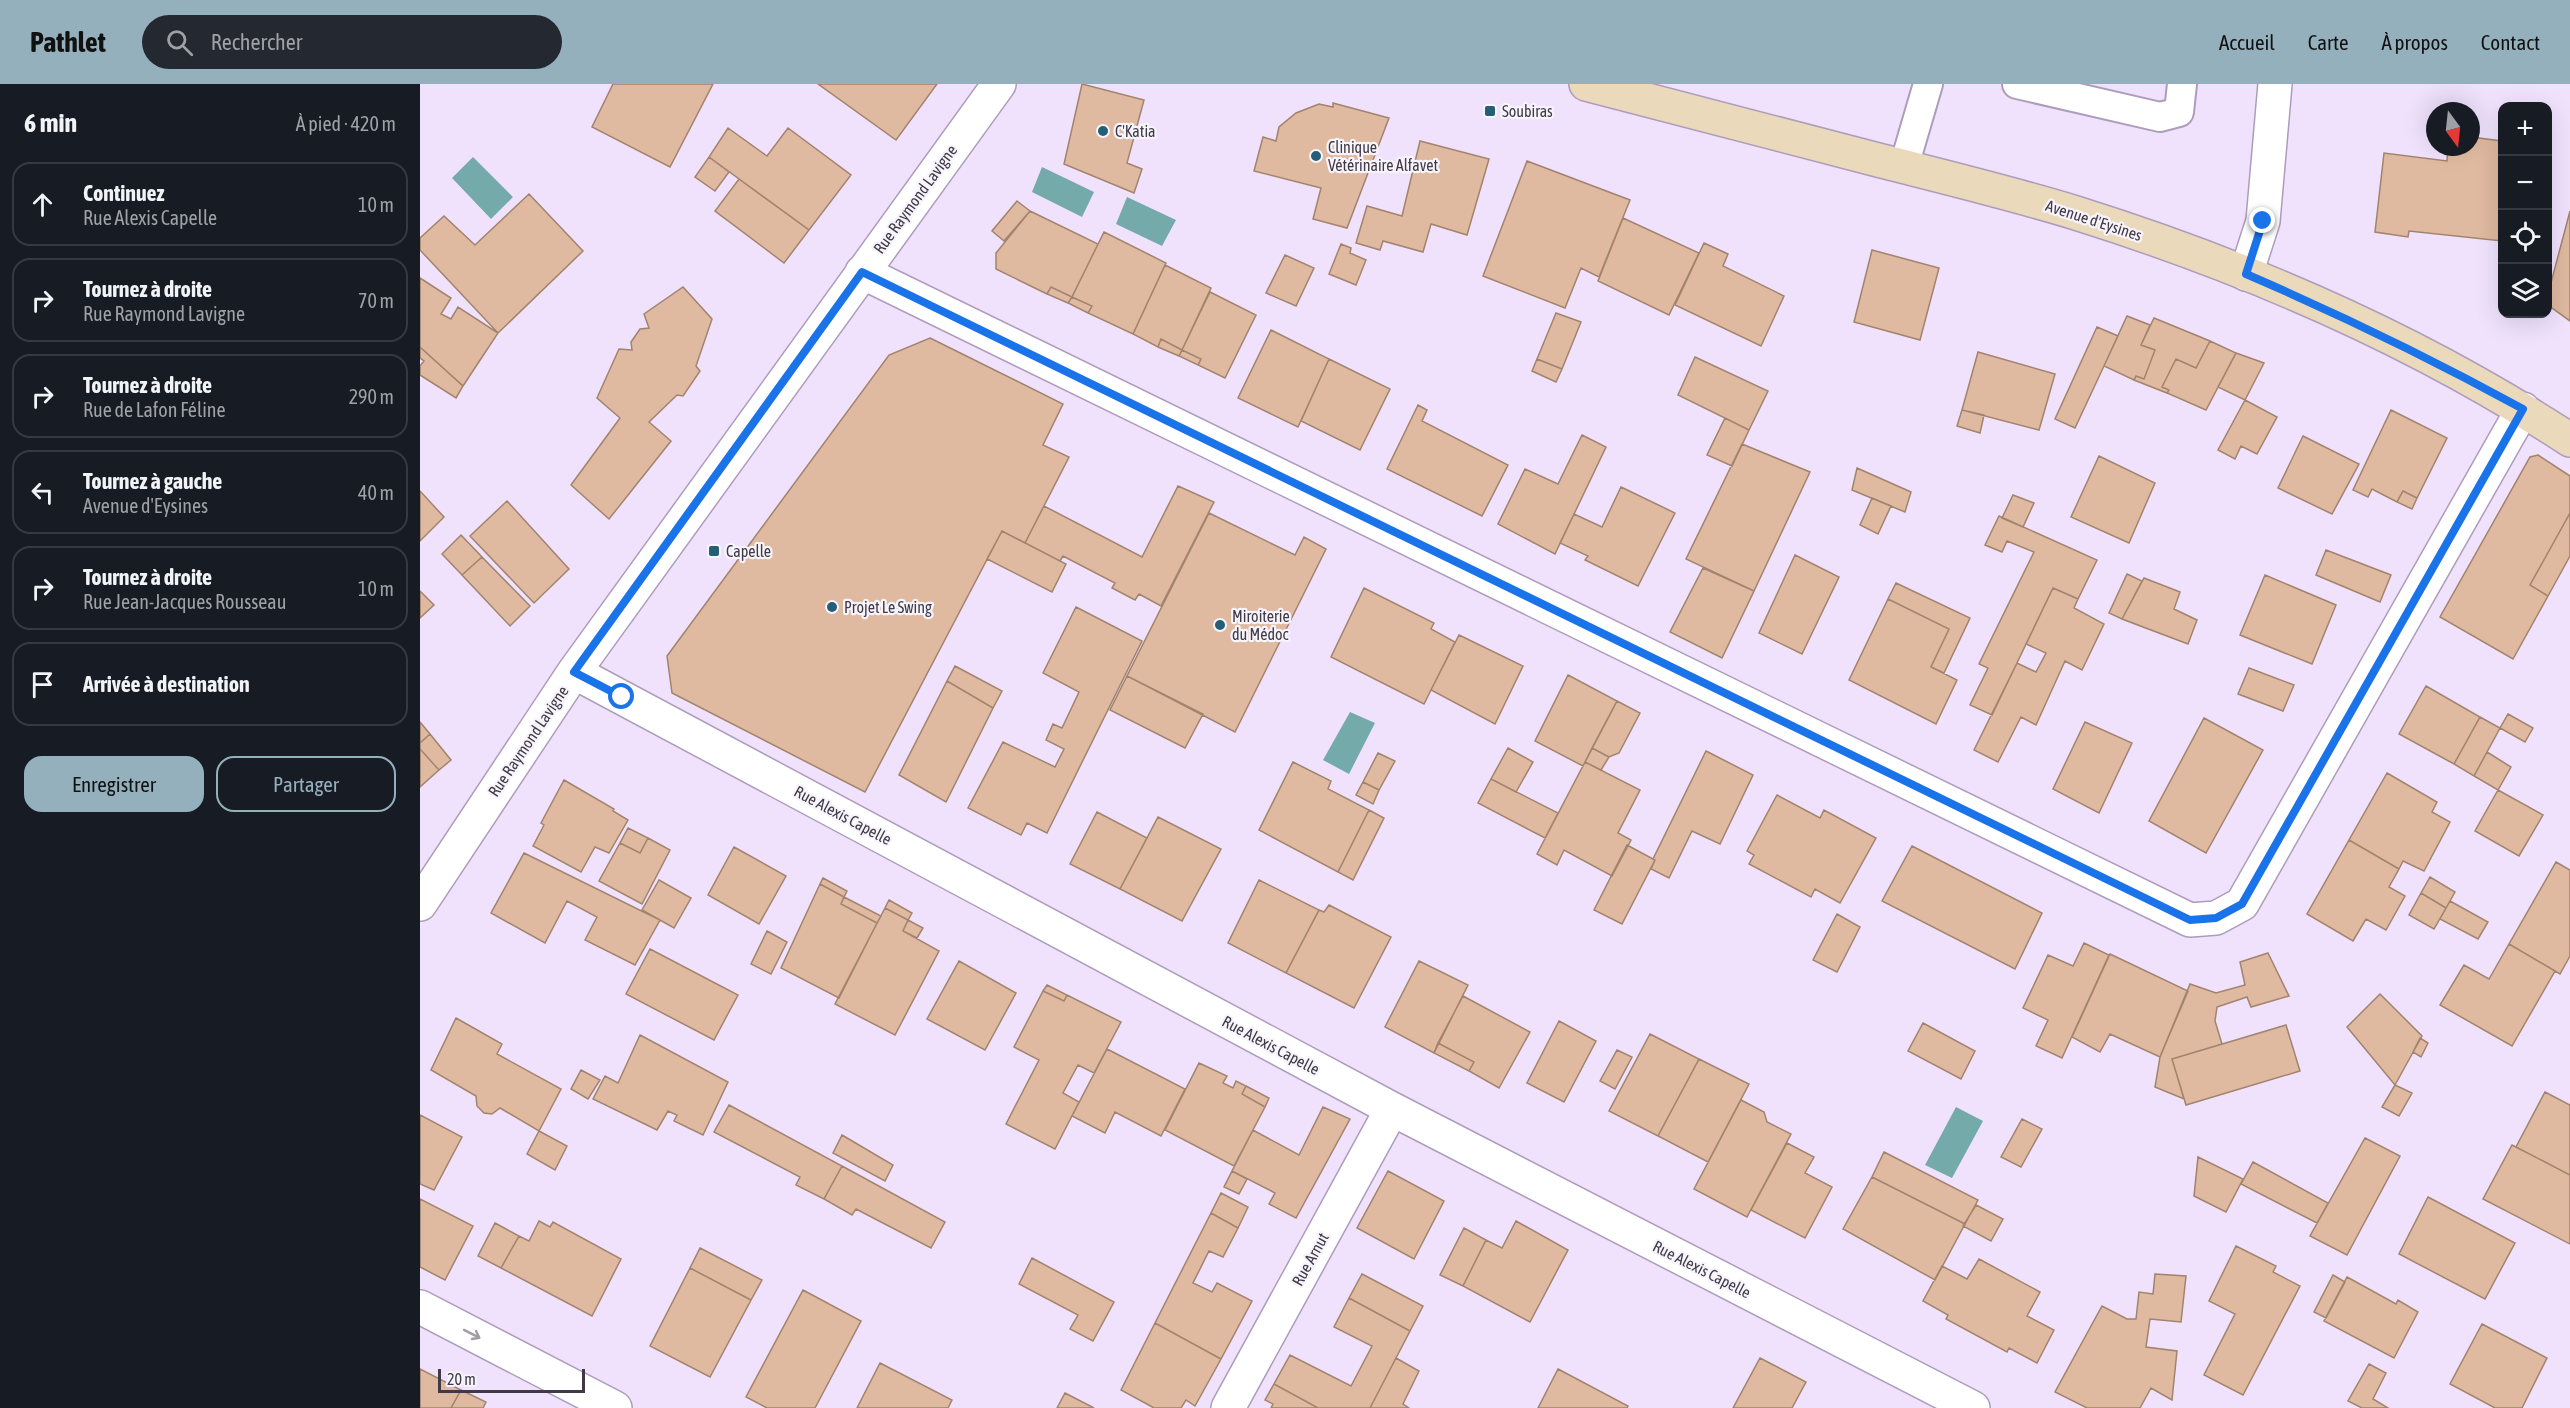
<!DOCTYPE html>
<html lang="fr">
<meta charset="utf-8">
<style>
:root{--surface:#171b24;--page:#242831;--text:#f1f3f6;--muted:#9ea1a6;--line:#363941;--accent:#95b0bd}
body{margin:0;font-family:"Asap Condensed",sans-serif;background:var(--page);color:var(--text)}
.controls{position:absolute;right:18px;top:18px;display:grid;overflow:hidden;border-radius:12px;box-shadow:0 6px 24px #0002}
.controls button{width:54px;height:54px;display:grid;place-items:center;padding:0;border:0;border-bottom:2px solid var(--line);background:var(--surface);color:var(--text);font:30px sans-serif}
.compass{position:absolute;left:2006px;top:18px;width:54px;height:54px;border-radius:50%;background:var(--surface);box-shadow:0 6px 24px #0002;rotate:165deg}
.scale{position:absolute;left:18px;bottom:15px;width:147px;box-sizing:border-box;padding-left:6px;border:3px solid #403946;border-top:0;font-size:16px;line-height:21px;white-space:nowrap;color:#403946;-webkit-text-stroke:4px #f7f4fb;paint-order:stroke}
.stop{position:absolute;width:18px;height:18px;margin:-14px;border:4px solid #1a73e8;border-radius:50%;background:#fff}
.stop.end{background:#1a73e8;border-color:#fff;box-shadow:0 2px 6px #0008}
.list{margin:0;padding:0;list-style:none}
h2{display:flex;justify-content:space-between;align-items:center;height:78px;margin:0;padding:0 24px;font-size:26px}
h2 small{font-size:20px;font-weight:400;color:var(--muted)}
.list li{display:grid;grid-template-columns:39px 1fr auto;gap:18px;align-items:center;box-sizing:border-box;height:84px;margin:0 12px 12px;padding:0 12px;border:2px solid var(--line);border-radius:18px}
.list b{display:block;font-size:22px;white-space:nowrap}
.list p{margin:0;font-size:20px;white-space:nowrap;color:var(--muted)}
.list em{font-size:20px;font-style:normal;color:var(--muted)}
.actions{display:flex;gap:12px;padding:18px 24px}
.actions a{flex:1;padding:14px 0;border:2px solid var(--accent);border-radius:18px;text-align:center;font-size:21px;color:var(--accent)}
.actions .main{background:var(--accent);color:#111}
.icon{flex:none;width:33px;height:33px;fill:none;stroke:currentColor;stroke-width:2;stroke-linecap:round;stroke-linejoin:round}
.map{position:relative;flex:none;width:2150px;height:1324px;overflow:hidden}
header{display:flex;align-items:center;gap:36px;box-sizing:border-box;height:84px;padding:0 30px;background:var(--accent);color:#111}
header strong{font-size:28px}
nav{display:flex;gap:33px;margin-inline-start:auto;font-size:21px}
.search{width:420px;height:54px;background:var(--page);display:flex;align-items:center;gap:15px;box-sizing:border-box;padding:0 21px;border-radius:33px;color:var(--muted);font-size:22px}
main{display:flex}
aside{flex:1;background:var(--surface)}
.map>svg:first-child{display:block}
.water{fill:#75aaab}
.building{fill:#dfb9a0;stroke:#a2836e;stroke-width:1.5}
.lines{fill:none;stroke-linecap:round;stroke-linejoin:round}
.lane-casing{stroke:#ad9cbc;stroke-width:32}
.street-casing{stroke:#ad9cbc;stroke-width:36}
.secondary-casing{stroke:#ad9cbc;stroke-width:36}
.lane{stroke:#fff;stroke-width:28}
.street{stroke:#fff;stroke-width:33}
.secondary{stroke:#ead9ba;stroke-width:33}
.oneway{stroke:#a09ca2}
.route{stroke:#1a73e8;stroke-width:8}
.poi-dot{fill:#245e77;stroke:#f7f4fb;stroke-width:2}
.labels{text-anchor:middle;stroke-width:4.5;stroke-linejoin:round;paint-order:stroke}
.poi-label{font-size:16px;fill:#403946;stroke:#f7f4fb;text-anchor:start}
.street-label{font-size:16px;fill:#403946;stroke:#f7f4fb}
</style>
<header>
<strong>Pathlet</strong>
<div class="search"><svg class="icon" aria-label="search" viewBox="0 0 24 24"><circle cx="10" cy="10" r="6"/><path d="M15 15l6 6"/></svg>Rechercher</div>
<nav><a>Accueil</a><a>Carte</a><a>À propos</a><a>Contact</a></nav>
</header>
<main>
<aside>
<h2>6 min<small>À pied · 420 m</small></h2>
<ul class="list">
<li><svg class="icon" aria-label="ahead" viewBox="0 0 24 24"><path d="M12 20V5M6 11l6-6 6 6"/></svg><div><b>Continuez</b><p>Rue Alexis Capelle</p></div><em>10 m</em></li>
<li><svg class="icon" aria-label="right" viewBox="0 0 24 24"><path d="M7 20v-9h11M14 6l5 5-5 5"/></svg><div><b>Tournez à droite</b><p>Rue Raymond Lavigne</p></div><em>70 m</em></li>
<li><svg class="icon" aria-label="right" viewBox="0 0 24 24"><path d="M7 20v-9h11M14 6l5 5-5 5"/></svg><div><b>Tournez à droite</b><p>Rue de Lafon Féline</p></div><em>290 m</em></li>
<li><svg class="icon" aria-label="left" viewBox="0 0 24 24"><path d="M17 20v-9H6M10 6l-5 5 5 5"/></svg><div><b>Tournez à gauche</b><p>Avenue d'Eysines</p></div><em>40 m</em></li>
<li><svg class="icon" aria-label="right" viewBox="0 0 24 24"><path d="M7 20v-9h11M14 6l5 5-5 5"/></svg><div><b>Tournez à droite</b><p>Rue Jean-Jacques Rousseau</p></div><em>10 m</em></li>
<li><svg class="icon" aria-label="arrive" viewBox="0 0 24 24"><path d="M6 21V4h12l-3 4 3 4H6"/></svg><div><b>Arrivée à destination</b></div></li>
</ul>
<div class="actions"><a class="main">Enregistrer</a><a>Partager</a></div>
</aside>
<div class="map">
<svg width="2150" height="1324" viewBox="0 0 2150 1324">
<rect width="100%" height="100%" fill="#f0e2fd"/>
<path class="water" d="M53,73L93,113L71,135L32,94Z
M622,83L674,108L662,133L612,108Z
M707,113L756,136L742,162L696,140Z
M930,628L955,639L929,690L903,676Z
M1536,1023L1563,1037L1532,1094L1505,1081Z"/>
<path class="building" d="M193,0H293L250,83L172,43Z
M398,0H517L476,56Z
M662,0L724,16L707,79L722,85L714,109L644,80Z
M913,19L969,34L927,144L893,135L901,104L834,87L843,53L856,57L859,43L876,29L899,20L913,23Z
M308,44L347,72L368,44L431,91L389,146L289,73Z
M2051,53L2082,57V157L1989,147L1988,153L1955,148L1964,69L2027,77L2028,63H2051Z
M1000,57L1069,75L1047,151L1011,140L1003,168L963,157L960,166L936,159L947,122L982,132Z
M289,73L309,88L295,107L275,93Z
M1107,77L1210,116L1179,193L1161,184L1145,224L1063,192Z
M319,95L389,146L364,179L295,127Z
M109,110L163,167L78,249L0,166V154L24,132L55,161Z
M597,117L610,127L584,157L572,147Z
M610,127L678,160L652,213L631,203L627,210L576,185V169Z
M2150,127V237L2128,221V210Z
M1203,134L1279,169L1249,231L1178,197Z
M684,148L746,179L713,250L668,229L672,222L652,213Z
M1284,159L1308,170L1303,182L1364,212L1341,262L1255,221Z
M921,160L931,164L930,169L946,176L936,201L909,190Z
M1452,166L1519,184L1500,256L1434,238Z
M865,171L894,184L876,222L846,209Z
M745,181L791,204L762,266L741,255L738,263L713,250Z
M0,194L31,214L21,230L31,235L38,223L78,249L43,302L0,263Z
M263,203L292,235L276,282L280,287L263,312L257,311L229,338L251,357L189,435L151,401L200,334L177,314L199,265L212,266L211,258L220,245L229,244L224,230Z
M631,203L652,213L648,219L627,210Z
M790,208L836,231L805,294L778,281L781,275L762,266Z
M652,213L672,222L668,229L648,219Z
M1136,229L1161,238L1142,285L1117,275Z
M1707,232L1730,241L1721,261L1735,266L1724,295L1716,292L1714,296L1684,282Z
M1734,234L1790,257L1776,284L1756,275L1742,303L1749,306L1747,309L1714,296L1716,292L1724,295L1735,266L1721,261Z
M1677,243L1698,252L1655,344L1635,335Z
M851,246L909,275L878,343L818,314Z
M510,254L643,320L623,361L649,373L605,459L582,447L445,708L252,609L247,572L469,271Z
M741,255L762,266L759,272L738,263Z
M1790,257L1816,269L1786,326L1747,309L1749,306L1742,303L1756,275L1776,284Z
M0,263L43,302L36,314L0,291V282L4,277L0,274Z
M762,266L781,275L778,281L759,272Z
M1558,268L1635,290L1619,346L1542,326Z
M1816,269L1844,279L1825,316L1798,303Z
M1275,273L1348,307L1329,346L1258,311Z
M909,275L970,305L940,366L881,337Z
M1117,275L1142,285L1136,298L1112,287Z
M1825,316L1857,333L1837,370L1821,362L1815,375L1798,366Z
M998,321L1007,326L1002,337L1088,381L1062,432L967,385Z
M1542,326L1564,331L1560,349L1537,342Z
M1971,326L2027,354L1997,414L1983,407L1977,418L1952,405L1948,413L1933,406Z
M1305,334L1329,346L1312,382L1287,371Z
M1162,351L1186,363L1135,470L1078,440L1105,385L1138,400Z
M1883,352L1939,380L1912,430L1858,404Z
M1322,360L1390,388L1334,507L1266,475Z
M2118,371L2150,392V429L2110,501L2128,512L2093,575L2020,533L2110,373Z
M1679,372L1735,399L1709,459L1651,433Z
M1437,384L1491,408L1485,428L1432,406Z
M758,402L794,418L741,522L719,510L715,516L692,504L695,499L643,472L640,477L605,459L624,422L722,473Z
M1201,403L1255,429L1218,502L1165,476L1168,472L1140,459L1154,430L1182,443Z
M0,407L24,433L0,457Z
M1983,407L1997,414L1992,425L1977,418Z
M1593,411L1614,419L1603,443L1582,434Z
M1452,414L1471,422L1458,450L1440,441Z
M87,417L149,485L114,519L50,452Z
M789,429L875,471L884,453L906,465L815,648L707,592Z
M2150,429V472L2128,512L2110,501Z
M1579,432L1677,476L1658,515L1633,504L1572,631L1550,621L1568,584L1559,580L1614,468L1587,457L1582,468L1565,461Z
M582,447L646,480L632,508L567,475Z
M41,451L62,473L42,491L22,470Z
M1906,466L1971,491L1960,518L1896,491Z
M1375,471L1419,493L1382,570L1339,549Z
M62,473L110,522L90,542L42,491Z
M1283,484L1334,507L1302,574L1250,548Z
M1707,490L1722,497L1702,535L1689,529Z
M1845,491L1916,521L1892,580L1820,551Z
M1724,494L1760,508L1754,525L1777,536L1768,560L1702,535Z
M1476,499L1550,534L1524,589L1511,583L1529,545L1468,515Z
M944,504L1014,539L1011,545L1035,558L1004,620L911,573Z
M1633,504L1658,515L1654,524L1684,540L1662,586L1645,577L1616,641L1601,633L1578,678L1554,666L1597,579L1616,588L1626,569L1606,560Z
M0,507L14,521L0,534Z
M1468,515L1529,545L1511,583L1537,596L1516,640L1429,596Z
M656,523L722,557L627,749L607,739L601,751L548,724L583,658L635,683L644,665L626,656L633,640L642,644L659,608L623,589Z
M1039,551L1103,582L1075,640L1011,606Z
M535,582L582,607L573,624L527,597Z
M1829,584L1874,601L1863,627L1818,610Z
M1148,591L1197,617L1163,682L1115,657Z
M707,592L783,630L765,664L690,626Z
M527,597L573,624L526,718L479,691Z
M2006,602L2060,633L2034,680L1979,650Z
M1197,617L1220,629L1199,669L1189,673L1172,664Z
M2088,630L2113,644L2105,658L2080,644Z
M2060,633L2080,644L2054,692L2034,680Z
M1784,634L1843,666L1786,769L1729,737Z
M0,638L10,650L0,659Z
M1665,638L1712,659L1679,729L1633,705Z
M10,650L31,676L19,686L0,665V659Z
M1088,664L1113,678L1096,708L1071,695Z
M1172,664L1189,673L1181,686L1165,678Z
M0,665L19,686L0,703Z
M1286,667L1333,691L1300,760L1272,747L1249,794L1231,785L1235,776L1233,775Z
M2067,668L2091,683L2078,706L2054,692Z
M958,669L975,677L959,706L943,698Z
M873,678L911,697L908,705L949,726L918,788L839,746Z
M1165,678L1220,706L1198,749L1211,756L1192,792L1144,766L1137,781L1117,770Z
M1967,689L2017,718L2012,728L2030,738L2004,787L1983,777L1979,785L1929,756Z
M1071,695L1138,729L1125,754L1058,719Z
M144,696L194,725L193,727L208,736L189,769L175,763L161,788L113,762L124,741L121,739Z
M943,698L959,706L953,720L936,711Z
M2078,706L2123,731L2099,772L2055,747Z
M1357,711L1400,734L1404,726L1456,754L1420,819L1395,805L1391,813L1329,780L1334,771L1327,767Z
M949,726L964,734L933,796L918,788Z
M677,728L727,754L700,805L650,780Z
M738,733L801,765L762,837L700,805Z
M208,744L228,754L220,769L200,759Z
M228,754L250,766L222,820L179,797L200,759L220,769Z
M1929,756L1979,785L1969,803L1985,812L1966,846L1946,835L1933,857L1887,830Z
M1207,761L1235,776L1202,840L1174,826Z
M1492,762L1622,829L1595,885L1462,817Z
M314,763L366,792L339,840L288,811Z
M104,769L240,836L215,881L165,856L177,833L147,817L125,859L71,829Z
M2136,778L2150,786V872L2140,890L2089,860Z
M2010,793L2035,808L2026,824L2001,809Z
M403,794L427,807L424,813L400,800Z
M239,796L271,814L254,844L222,826Z
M839,796L899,826L866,889L808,859Z
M400,800L424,813L421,820L457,839L419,914L361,884Z
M2001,809L2026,824L2014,845L1989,831Z
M424,813L461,832L457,839L421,820Z
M469,816L492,829L488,836L465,824Z
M2030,817L2068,838L2058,855L2020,835Z
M909,821L971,853L934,924L866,889L899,826L904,828Z
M465,824L488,836L483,847L519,867L475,951L415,920Z
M1417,830L1440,843L1417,888L1393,876Z
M488,836L503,844L497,854L483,847Z
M347,847L367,858L351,890L331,880Z
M1664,859L1689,871L1642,974L1616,962L1628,936L1603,924L1628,871L1653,882Z
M2089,860L2135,887L2092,962L2020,921L2044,881L2069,895Z
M230,865L318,911L294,956L206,910Z
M1848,869L1869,912L1831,923L1827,913L1797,923L1795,937L1802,960L1752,975L1764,1015L1735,1003L1740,973L1770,900L1796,909L1825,901L1820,878Z
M1690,870L1768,907L1740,973L1690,950L1680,968L1652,953Z
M539,877L596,909L565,966L507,935Z
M999,877L1048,901L1014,969L965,943Z
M627,901L647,911L644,917L623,907Z
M623,907L644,917L647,911L701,938L674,989L658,981L643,1009L659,1018L635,1065L586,1040L619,976L594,963Z
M1960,910L2002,952L1975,1001L1927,943Z
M1043,912L1110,948L1079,1004L1049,987L1054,978L1018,959Z
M36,934L82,960L77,970L141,1005L119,1047L80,1024L72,1030L64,1029L57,1022L56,1012L11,986Z
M1139,937L1176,957L1144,1018L1107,999Z
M1503,939L1555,967L1541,995L1488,967Z
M1866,941L1880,987L1766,1021L1752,975Z
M1230,950L1279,975L1238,1052L1189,1027Z
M220,951L308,998L283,1051L254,1037L257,1031L248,1027L237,1046L173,1015L185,992L198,999Z
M2000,954L2008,959L2001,973L1993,968Z
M1018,959L1054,978L1049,987L1014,969Z
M687,965L765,1005L741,1052L695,1028L685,1049L652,1032Z
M1197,966L1212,973L1195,1005L1180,997Z
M1279,975L1329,1000L1288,1078L1238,1052Z
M779,979L807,992L803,999L813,1004L816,997L826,1002L822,1010L845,1023L814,1082L745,1046Z
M161,986L180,996L168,1015L151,1005Z
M1975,1001L1992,1009L1979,1032L1962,1023Z
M826,1002L849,1014L845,1023L822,1010Z
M2125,1008L2150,1021V1091L2096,1063Z
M1321,1016L1344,1028L1347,1038L1371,1050L1327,1133L1274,1105Z
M309,1021L422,1082L404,1115L376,1101L380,1093L294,1048Z
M903,1023L930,1035L876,1134L849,1120L855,1109L812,1087L833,1046L879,1071Z
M0,1031L42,1053L14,1106L0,1100Z
M1602,1035L1622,1045L1601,1083L1581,1073Z
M119,1047L147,1062L135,1086L107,1070Z
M422,1051L473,1081L465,1097L413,1069Z
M1945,1054L1980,1072L1927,1171L1890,1152Z
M1367,1059L1394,1073L1385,1089L1412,1103L1385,1154L1331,1126Z
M2092,1061L2150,1091V1160L2063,1115Z
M1464,1068L1558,1116L1545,1140L1452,1093Z
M1778,1073L1823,1095L1806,1128L1774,1112Z
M1833,1078L1908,1119L1897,1139L1821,1100Z
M422,1082L525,1138L511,1164L436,1125L432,1131L404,1115Z
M812,1087L827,1095L819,1110L804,1103Z
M968,1087L1024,1117L994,1175L937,1144Z
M1452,1093L1545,1140L1515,1196L1423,1145Z
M801,1109L828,1123L818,1144L791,1129Z
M2008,1113L2095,1159L2065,1215L1979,1170Z
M0,1115L53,1142L25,1196L0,1183Z
M1556,1121L1583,1135L1571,1157L1543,1142Z
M791,1129L818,1144L803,1173L789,1167L773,1199L792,1208L797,1199L832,1217L801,1275L735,1239Z
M119,1137L130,1143L133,1138L201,1175L172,1232L81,1184L99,1152L109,1157Z
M1096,1137L1148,1166L1110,1238L1043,1202L1066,1156L1082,1164Z
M75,1139L99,1152L81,1184L58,1172Z
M1044,1144L1066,1156L1043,1202L1020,1191Z
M1816,1162L1856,1182L1853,1188L1880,1202L1823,1311L1784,1291L1815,1230L1789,1217Z
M280,1164L342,1196L331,1216L270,1184Z
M612,1174L694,1218L673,1257L650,1245L658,1231L599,1200Z
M1559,1175L1620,1208L1607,1232L1634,1246L1617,1279L1589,1264L1587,1268L1526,1235L1528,1231L1503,1217L1522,1182L1547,1195Z
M270,1184L331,1216L290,1293L230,1262Z
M942,1190L1003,1222L990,1247L929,1214Z
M1735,1190L1766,1192L1761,1238L1730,1235L1726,1263L1757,1267L1752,1316L1731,1304L1720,1324H1667L1635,1308L1682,1222L1707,1235H1716L1719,1208L1733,1210Z
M1913,1191L1925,1198L1906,1234L1894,1228Z
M1927,1193L1976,1220L1978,1216L1998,1228L1974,1274L1904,1237Z
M383,1206L441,1237L395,1324H347L326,1313Z
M929,1214L990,1247L950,1324H898L854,1300L870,1271L931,1302L952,1262L914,1243Z
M735,1239L801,1275L775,1322L766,1316L761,1324H734L701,1306Z
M2062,1240L2127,1274L2102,1324H2075L2030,1300Z
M976,1274L999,1287L983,1320L989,1324H950Z
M1340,1274L1386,1298L1372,1324H1313Z
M460,1279L532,1316L528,1324H437Z
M1949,1280L1966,1289L1953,1315L1968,1324H1942L1928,1317Z
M0,1285L41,1306L31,1324H0Z
M1138,1285L1208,1322L1207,1324H1118Z
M854,1300L898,1324H851L853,1320L845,1316Z
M41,1306L66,1318L63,1324H31Z
M645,1309L674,1324H637Z"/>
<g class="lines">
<g class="lane-casing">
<path id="lane" d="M1597,0L1740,33L1759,28L1762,0
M1484,82L1508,0"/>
</g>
<g class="street-casing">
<path id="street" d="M442,188L1770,836L1796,834L1822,820L2103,325
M1826,190L1843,137L1855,0
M154,588L972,1025L1553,1324
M0,820L154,588L579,0
M0,1223L195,1324
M808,1324L972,1025"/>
</g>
<g class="secondary-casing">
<path id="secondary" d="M1166,0C1263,25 1360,50 1458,76C1524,93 1591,109 1656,129C1828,183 1999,257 2150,356"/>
</g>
<use href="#lane" class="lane"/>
<use href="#street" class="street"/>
<use href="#secondary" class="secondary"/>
</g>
<defs><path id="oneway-shaft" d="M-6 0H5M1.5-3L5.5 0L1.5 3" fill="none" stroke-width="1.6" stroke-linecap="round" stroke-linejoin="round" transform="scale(1.5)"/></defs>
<use class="oneway" href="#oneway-shaft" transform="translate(52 1250) rotate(27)"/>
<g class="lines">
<path class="route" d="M202,613L154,588L442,188L1770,836L1796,834L1822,820L2103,325C2012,275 1921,231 1826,190L1843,137"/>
</g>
<g class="poi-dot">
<rect x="1064" y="21" width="12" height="12" rx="3"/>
<circle cx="683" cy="47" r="6"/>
<circle cx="896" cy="72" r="6"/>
<rect x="288" y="461" width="12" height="12" rx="3"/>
<circle cx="412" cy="523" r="6"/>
<circle cx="800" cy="541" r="6"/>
</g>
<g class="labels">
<g class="poi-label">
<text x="1082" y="33">Soubiras</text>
<text x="695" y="53">C'Katia</text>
<text x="908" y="69">Clinique<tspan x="908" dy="18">Vétérinaire Alfavet</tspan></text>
<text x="306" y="473">Capelle</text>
<text x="424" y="529">Projet Le Swing</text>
<text x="812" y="538">Miroiterie<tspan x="812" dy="18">du Médoc</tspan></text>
</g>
<g class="street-label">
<text transform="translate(495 115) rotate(-54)" y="6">Rue Raymond Lavigne</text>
<text transform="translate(1674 136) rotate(18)" y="6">Avenue d'Eysines</text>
<text transform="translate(108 657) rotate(-56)" y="6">Rue Raymond Lavigne</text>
<text transform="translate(423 731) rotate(28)" y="6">Rue Alexis Capelle</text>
<text transform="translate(851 961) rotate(28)" y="6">Rue Alexis Capelle</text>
<text transform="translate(890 1175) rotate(-61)" y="6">Rue Arnut</text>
<text transform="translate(1282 1185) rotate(27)" y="6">Rue Alexis Capelle</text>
</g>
</g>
</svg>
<div class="controls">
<button>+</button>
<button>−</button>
<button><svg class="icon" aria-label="locate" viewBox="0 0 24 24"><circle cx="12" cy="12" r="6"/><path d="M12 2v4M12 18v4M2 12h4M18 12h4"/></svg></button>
<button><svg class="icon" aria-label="layers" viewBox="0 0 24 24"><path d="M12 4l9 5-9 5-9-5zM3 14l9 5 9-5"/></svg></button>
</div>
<svg class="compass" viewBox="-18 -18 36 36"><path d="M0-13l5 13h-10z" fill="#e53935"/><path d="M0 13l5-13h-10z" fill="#9ea1a6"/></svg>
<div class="scale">20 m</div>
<div class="stop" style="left:202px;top:613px"></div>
<div class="stop end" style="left:1843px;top:137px"></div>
</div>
</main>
